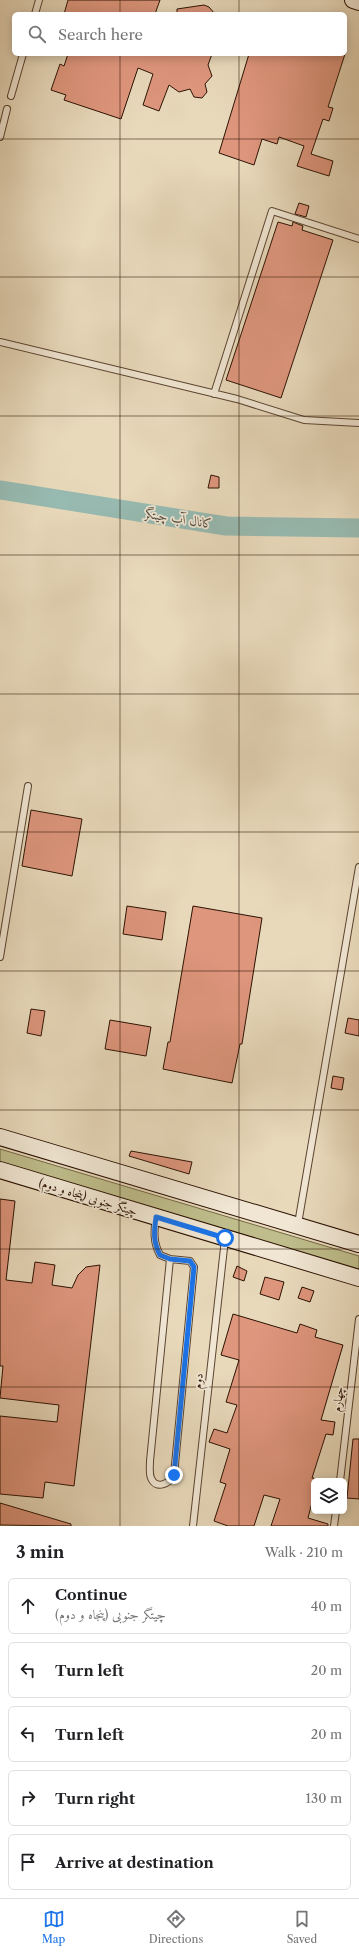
<!DOCTYPE html>
<meta charset="utf-8">
<style>
:root{--surface:#fff;--page:#f2f2f2;--text:#202124;--muted:#757577;--line:#e0e0e0;--accent:#1a73e8}
body{margin:0;font-family:"Libre Caslon Text",Amiri,serif;background:var(--page);color:var(--text)}
.controls{position:absolute;right:12px;bottom:12px;display:grid;overflow:hidden;border-radius:6px;box-shadow:0 2px 10px #0003}
.controls button{width:36px;height:36px;display:grid;place-items:center;padding:0;border:0;border-bottom:1px solid var(--line);background:var(--surface);color:var(--text);font:20px sans-serif}
.stop{position:absolute;width:12px;height:12px;margin:-9px;border:3px solid #1a73e8;border-radius:50%;background:#fff}
.stop.end{background:#1a73e8;border-color:#fff;box-shadow:0 1px 4px #0008}
.list{margin:0;padding:0;list-style:none}
h2{display:flex;justify-content:space-between;align-items:center;height:52px;margin:0;padding:0 16px;font-size:17px}
h2 small{font-size:13px;font-weight:400;color:var(--muted)}
.list li{display:grid;grid-template-columns:26px 1fr auto;gap:12px;align-items:center;box-sizing:border-box;height:56px;margin:0 8px 8px;padding:0 8px;border:1px solid var(--line);border-radius:6px}
.list b{display:block;font-size:15px;white-space:nowrap}
.list p{margin:0;font-size:13px;white-space:nowrap;color:var(--muted)}
.list em{font-size:13px;font-style:normal;color:var(--muted)}
.icon{flex:none;width:22px;height:22px;fill:none;stroke:currentColor;stroke-width:2;stroke-linecap:round;stroke-linejoin:round}
.map{position:relative;flex:none;width:359px;height:1526px;overflow:hidden}
.search{position:absolute;background:var(--surface);box-shadow:0 2px 10px #0003;left:12px;right:12px;top:12px;height:44px;display:flex;align-items:center;gap:10px;box-sizing:border-box;padding:0 14px;border-radius:6px;color:var(--muted);font-size:15px}
.sheet{height:372px;background:var(--surface)}
nav{display:flex;justify-content:space-around;align-items:center;box-sizing:border-box;height:56px;border-top:1px solid var(--line);background:var(--surface);font-size:11px;color:var(--muted)}
nav a{display:grid;justify-items:center;gap:2px}
nav .on{color:var(--accent)}
.map>svg:first-child{display:block}
.green{fill:#bebd8b;stroke:#756847}
.lines{fill:none;stroke-linecap:round;stroke-linejoin:round}
.river{stroke:#97bab1;stroke-width:19}
.building{fill:#de967d;stroke:#2c1203}
.lane-casing{stroke:#5b4431;stroke-width:8}
.secondary-casing{stroke:#2c1203;stroke-width:18}
.lane{stroke:#f0e6d3;stroke-width:6}
.secondary{stroke:#f0e6d3;stroke-width:16}
.route{stroke:#1a73e8;stroke-width:5}
.grid{fill:none;stroke:#2c1203;stroke-width:1;stroke-opacity:0.55}
.labels{text-anchor:middle;stroke-width:3.5;stroke-linejoin:round;paint-order:stroke}
.street-label{font-size:12px;fill:#2c1203;stroke:#f0e6d3}
.water-label{font-size:13px;font-style:italic;fill:#514d40;stroke:#f0e6d3}
</style>
<div class="map">
<svg width="359" height="1526" viewBox="0 0 359 1526">
<rect width="100%" height="100%" fill="#e8d9bb"/>
<filter id="stains"><feTurbulence type="fractalNoise" baseFrequency=".005" numOctaves="4"/><feColorMatrix values="0 0 0 0 .2 0 0 0 0 .09 0 0 0 0 .02 0 0 0 .5 -.17"/></filter>
<radialGradient id="worn" r=".72"><stop offset=".6" stop-color="#630" stop-opacity="0"/><stop offset="1" stop-color="#630" stop-opacity=".3"/></radialGradient>
<path class="green" d="M0,1149L359,1256V1270L0,1162Z"/>
<g class="lines">
<path class="river" d="M0,490L226,526L359,528"/>
</g>
<path class="building" d="M68,0H160L155,14H64Z
M204,5L209,7L215,14H177V9Z
M68,54H212L208,65L212,76L205,84L207,92L202,98L194,97L190,89L179,92L169,85L159,111L143,105L153,74L138,68L121,119L64,100L66,95L51,90L60,64L64,66Z
M249,54H345L328,107L333,108L329,121L323,119L311,154L333,161L329,176L297,166L304,146L279,137L277,144L262,139L254,165L219,153Z
M299,203L309,206L306,217L295,214Z
M278,222L292,226L293,222L303,226L302,230L333,240L281,398L226,380Z
M211,475L219,477V488H208Z
M31,810L82,819L72,876L22,866Z
M127,906L166,912L162,940L123,934Z
M193,906L262,918L242,1044H240L232,1083L163,1069L168,1042H170Z
M31,1009L45,1011L41,1036L27,1033Z
M348,1018L359,1020V1036L345,1033Z
M110,1020L151,1027L146,1056L105,1049Z
M333,1076L344,1078L342,1090L331,1088Z
M131,1151L192,1162L189,1174L129,1156Z
M0,1199L15,1201L6,1280L32,1283L35,1262L55,1265L52,1285L72,1288L78,1275L86,1267L100,1265L74,1486L45,1482L43,1498L0,1494V1416L57,1422L59,1405L0,1398L3,1366H0Z
M237,1266L247,1271L244,1281L233,1277Z
M265,1277L284,1282L279,1300L260,1294Z
M302,1287L314,1291L310,1302L298,1298Z
M233,1314L297,1333L300,1324L317,1330L315,1337L343,1345L321,1420L335,1422L333,1435L326,1434L312,1478H314V1495L308,1518L328,1524V1526H271L280,1499L264,1495L254,1526H228L214,1521L226,1484L220,1482L230,1449L209,1442L214,1429L227,1433L237,1405L226,1402L239,1360L221,1355Z
M353,1439H359V1499L347,1498Z
M0,1503L71,1524V1526L0,1525Z"/>
<g class="lines">
<g class="lane-casing">
<path id="lane" d="M35,14L39,0
M11,96L23,54
M0,137L7,109
M0,342L237,399L304,420L359,423
M214,394L272,211L359,239
M0,957L28,786
M156,1217C154,1231 153,1242 160,1255L170,1259L190,1261L194,1267L174,1475C169,1484 156,1490 151,1478C149,1473 150,1466 150,1461L170,1259
M298,1224L359,867
M340,1481L359,1319
M193,1526L225,1239
M334,1526L336,1511"/>
</g>
<g class="secondary-casing">
<path id="secondary" d="M353,0L359,2
M0,1137L359,1244
M0,1170L359,1278"/>
</g>
<use href="#lane" class="lane"/>
<use href="#secondary" class="secondary"/>
</g>
<g class="lines">
<path class="route" d="M174,1475L194,1267L190,1261L170,1259L160,1255C153,1242 154,1232 156,1217L225,1238"/>
</g>
<path class="grid" d="M120,0V14M239,0V14M120,54V1526M239,54V1526M0,139H359M0,277H359M0,416H359M0,555H359M0,694H359M0,832H359M0,971H359M0,1110H359M0,1249H359M0,1387H359"/>
<g class="labels">
<g class="street-label">
<text transform="translate(88 1197) rotate(17)" y="4">چیتگر جنوبی (پنجاه و دوم)</text>
<text transform="translate(198 1381) rotate(-84)" y="4">دوم</text>
<text transform="translate(338 1399) rotate(-83)" y="4">چهارم</text>
</g>
<g class="water-label">
<text transform="translate(179 518) rotate(9)" y="5">کانال آب چیتگر</text>
</g>
</g>
<rect width="100%" height="100%" filter="url(#stains)"/>
<rect width="100%" height="100%" fill="url(#worn)"/>
</svg>
<div class="controls">
<button><svg class="icon" aria-label="layers" viewBox="0 0 24 24"><path d="M12 4l9 5-9 5-9-5zM3 14l9 5 9-5"/></svg></button>
</div>
<div class="stop" style="left:225px;top:1238px"></div>
<div class="stop end" style="left:174px;top:1475px"></div>
<div class="search"><svg class="icon" aria-label="search" viewBox="0 0 24 24"><circle cx="10" cy="10" r="6"/><path d="M15 15l6 6"/></svg>Search here</div>
</div>
<section class="sheet">
<h2>3 min<small>Walk · 210 m</small></h2>
<ul class="list">
<li><svg class="icon" aria-label="ahead" viewBox="0 0 24 24"><path d="M12 20V5M6 11l6-6 6 6"/></svg><div><b>Continue</b><p>چیتگر جنوبی (پنجاه و دوم)</p></div><em>40 m</em></li>
<li><svg class="icon" aria-label="left" viewBox="0 0 24 24"><path d="M17 20v-9H6M10 6l-5 5 5 5"/></svg><div><b>Turn left</b></div><em>20 m</em></li>
<li><svg class="icon" aria-label="left" viewBox="0 0 24 24"><path d="M17 20v-9H6M10 6l-5 5 5 5"/></svg><div><b>Turn left</b></div><em>20 m</em></li>
<li><svg class="icon" aria-label="right" viewBox="0 0 24 24"><path d="M7 20v-9h11M14 6l5 5-5 5"/></svg><div><b>Turn right</b></div><em>130 m</em></li>
<li><svg class="icon" aria-label="arrive" viewBox="0 0 24 24"><path d="M6 21V4h12l-3 4 3 4H6"/></svg><div><b>Arrive at destination</b></div></li>
</ul>
</section>
<nav>
<a class="on"><svg class="icon" aria-label="map" viewBox="0 0 24 24"><path d="M3 6l6-2 6 2 6-2v14l-6 2-6-2-6 2zM9 4v14M15 6v14"/></svg>Map</a>
<a><svg class="icon" aria-label="directions" viewBox="0 0 24 24"><path d="M12 3l9 9-9 9-9-9zM9 14v-3h6M13 9l2 2-2 2"/></svg>Directions</a>
<a><svg class="icon" aria-label="saved" viewBox="0 0 24 24"><path d="M7 4h10v16l-5-4-5 4z"/></svg>Saved</a>
</nav>
